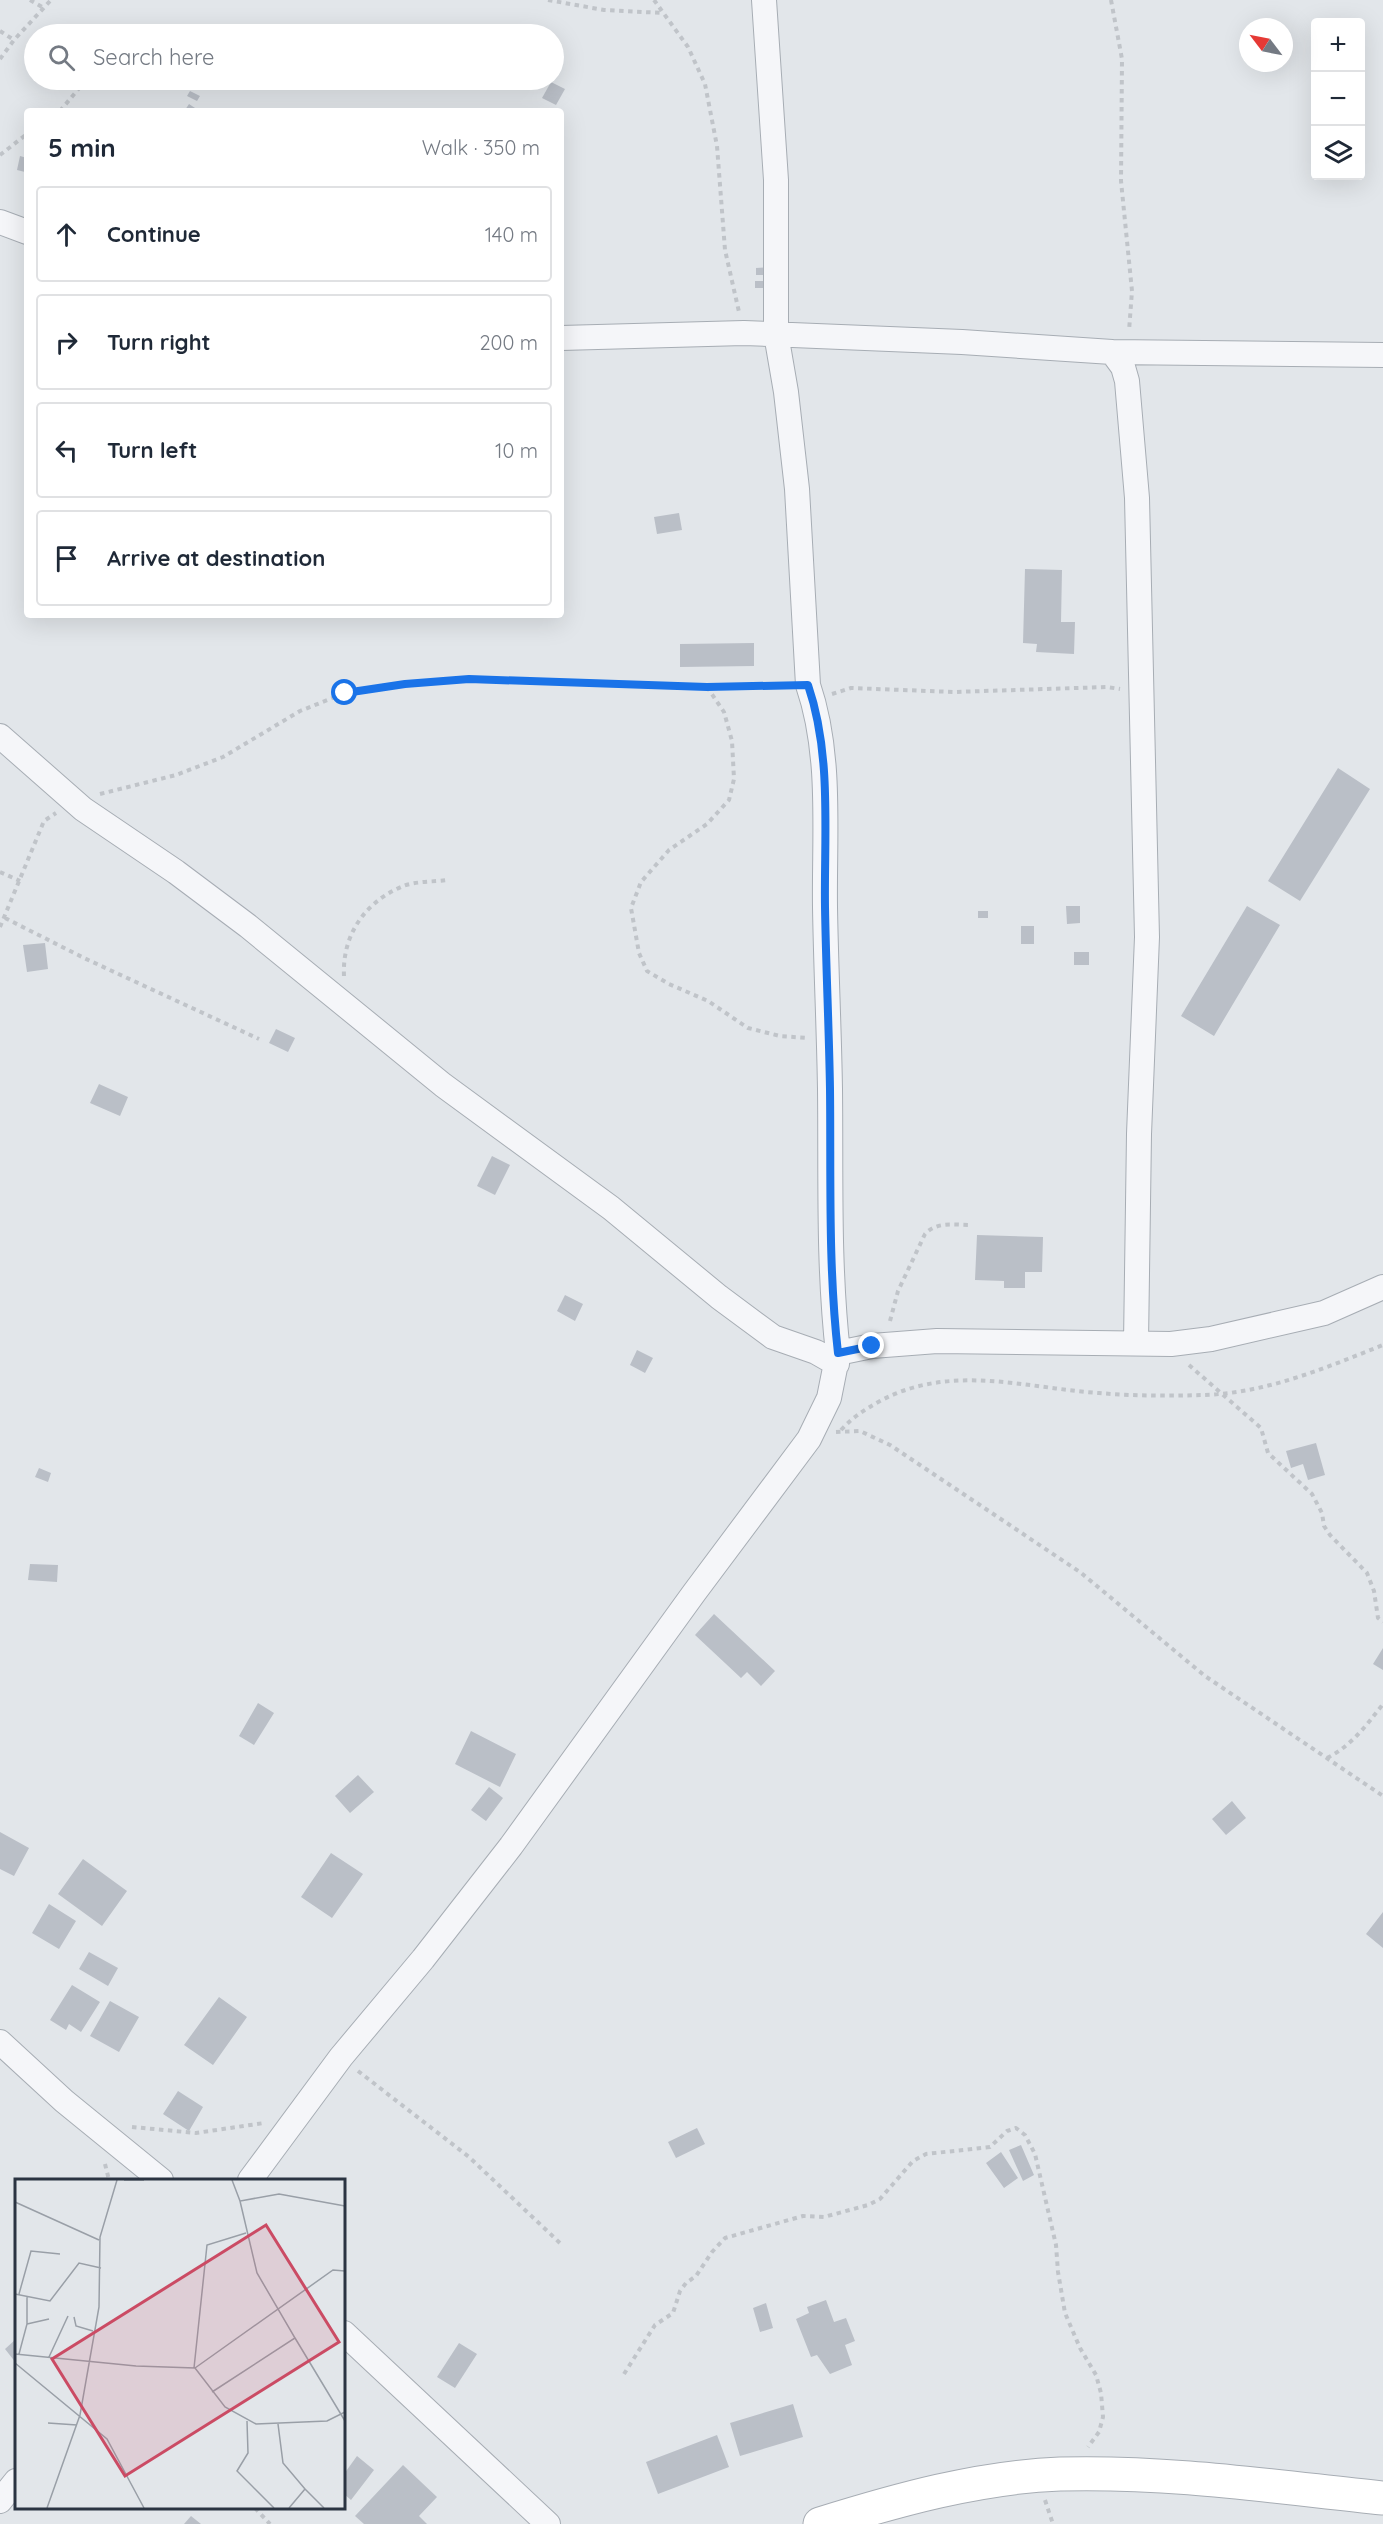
<!DOCTYPE html>
<meta charset="utf-8">
<style>
:root{--surface:#fff;--page:#f6f6f7;--text:#1f2937;--muted:#747a83;--line:#e0e1e3}
body{margin:0;font-family:Quicksand,sans-serif;background:var(--page);color:var(--text)}
.controls{position:absolute;right:18px;top:18px;display:grid;overflow:hidden;border-radius:6px;box-shadow:0 6px 24px #0002}
.controls button{width:54px;height:54px;display:grid;place-items:center;padding:0;border:0;border-bottom:2px solid var(--line);background:var(--surface);color:var(--text);font:30px sans-serif}
.compass{position:absolute;left:1239px;top:18px;width:54px;height:54px;border-radius:50%;background:var(--surface);box-shadow:0 6px 24px #0002;rotate:302deg}
.stop{position:absolute;width:18px;height:18px;margin:-14px;border:4px solid #1a73e8;border-radius:50%;background:#fff}
.stop.end{background:#1a73e8;border-color:#fff;box-shadow:0 2px 6px #0008}
.list{margin:0;padding:0;list-style:none}
h2{display:flex;justify-content:space-between;align-items:center;height:78px;margin:0;padding:0 24px;font-size:26px}
h2 small{font-size:20px;font-weight:400;color:var(--muted)}
.list li{display:grid;grid-template-columns:39px 1fr auto;gap:18px;align-items:center;box-sizing:border-box;height:96px;margin:0 12px 12px;padding:0 12px;border:2px solid var(--line);border-radius:6px}
.list b{display:block;font-size:22px;white-space:nowrap}
.list em{font-size:20px;font-style:normal;color:var(--muted)}
.icon{flex:none;width:33px;height:33px;fill:none;stroke:currentColor;stroke-width:2;stroke-linecap:round;stroke-linejoin:round}
.map{position:relative;flex:none;width:1383px;height:2524px;overflow:hidden}
.search{position:absolute;background:var(--surface);box-shadow:0 6px 24px #0002;left:24px;top:24px;width:540px;height:66px;display:flex;align-items:center;gap:15px;box-sizing:border-box;padding:0 21px;border-radius:33px;color:var(--muted);font-size:22px}
.panel{position:absolute;background:var(--surface);box-shadow:0 6px 24px #0002;left:24px;top:108px;width:540px;height:510px;border-radius:6px}
.map>svg:first-child{display:block}
.building{fill:#babfc7}
.lines{fill:none;stroke-linecap:round;stroke-linejoin:round}
.street-casing{stroke:#a7adb4;stroke-width:26}
.secondary-casing{stroke:#a7adb4;stroke-width:35}
.path{stroke:#c0c4c9;stroke-width:4;stroke-dasharray:4.5 4.5;stroke-linecap:butt}
.street{stroke:#f5f6f9;stroke-width:24}
.secondary{stroke:#fff;stroke-width:33}
.route{stroke:#1a73e8;stroke-width:8}
.inset-road{fill:none;stroke:#999fa7;stroke-width:1.5}
.view{fill:#cb4b64;fill-opacity:0.15;stroke:#cb4b64;stroke-width:3}
.inset-edge{fill:none;stroke:#2b3442;stroke-width:3}
</style>
<div class="map">
<svg width="1383" height="2524" viewBox="0 0 1383 2524">
<rect width="100%" height="100%" fill="#e2e6ea"/>
<path class="building" d="M184,28H205V34H184Z
M163,80H185L181,88Z
M551,82L565,89L556,105L542,98Z
M190,91L200,96L197,101L187,96Z
M189,104L195,108L193,111L185,110Z
M20,156L27,158L25,172L17,170Z
M770,267L771,275H756V268Z
M755,281H768V288H755Z
M679,513L682,530L657,534L654,517Z
M1025,569L1062,570L1061,622H1075L1074,654L1036,652L1037,644L1023,643Z
M754,643V666L680,667V644Z
M1338,768L1370,789L1300,901L1268,881Z
M1066,906H1080V923L1067,924Z
M1247,906L1280,925L1214,1036L1181,1016Z
M978,911H988V918H978Z
M1021,926H1034V944H1021Z
M45,943L48,969L27,972L23,945Z
M1074,952H1089V965H1074Z
M276,1029L295,1038L288,1052L269,1043Z
M99,1084L128,1097L120,1116L90,1103Z
M492,1156L510,1165L495,1195L477,1186Z
M977,1235L1043,1237L1042,1272H1025V1288H1004V1281L975,1280Z
M565,1295L583,1304L575,1321L557,1311Z
M637,1350L653,1358L645,1373L630,1365Z
M1316,1443L1325,1475L1308,1480L1303,1464L1291,1468L1286,1451Z
M39,1468L51,1473L48,1482L35,1477Z
M30,1564L58,1565L57,1582L28,1580Z
M714,1614L775,1671L761,1686L747,1672L741,1678L695,1635Z
M1383,1648V1670L1373,1664Z
M258,1703L274,1713L254,1745L239,1736Z
M471,1731L516,1754L500,1787L455,1764Z
M358,1775L374,1792L350,1813L335,1796Z
M489,1787L503,1798L486,1821L471,1810Z
M1232,1801L1246,1818L1226,1835L1212,1819Z
M0,1832L29,1848L14,1876L0,1869Z
M331,1853L363,1874L332,1918L301,1897Z
M83,1859L127,1891L102,1926L58,1894Z
M49,1904L76,1921L59,1949L32,1933Z
M1383,1912V1948L1366,1934Z
M89,1952L118,1968L108,1986L79,1969Z
M72,1985L100,2002L81,2032L69,2024L66,2030L50,2020Z
M219,1997L247,2017L213,2065L184,2045Z
M110,2001L139,2017L119,2052L90,2036Z
M178,2091L203,2107L189,2131L163,2114Z
M697,2128L705,2144L676,2158L668,2142Z
M1021,2145L1034,2175L1023,2181L1009,2150Z
M1001,2152L1018,2178L1004,2188L986,2163Z
M826,2300L834,2322L846,2318L855,2341L845,2345L852,2365L830,2374L817,2355L811,2357L796,2319L809,2313L807,2307Z
M766,2303L773,2328L760,2332L753,2308Z
M16,2339V2363L5,2349Z
M459,2343L477,2354L455,2388L437,2377Z
M793,2404L803,2437L740,2456L730,2423Z
M717,2435L729,2467L658,2494L646,2462Z
M357,2456L374,2470L351,2500L344,2494V2474Z
M403,2465L437,2497L419,2516L427,2524H364L355,2516Z
M191,2516L201,2524H184Z"/>
<g class="lines">
<g class="street-casing">
<path id="street" d="M764,0L776,180V334L786,392L797,489L808,685C832,755 824,834 825,907C826,968 829,1028 830,1089C831,1178 828,1264 838,1353
M0,222L27,232
M561,338L744,333L962,342L1112,352L1123,367L1127,381L1137,498L1147,937L1139,1134L1136,1343
M1112,352L1383,355
M0,736L83,809L176,872L248,926L443,1085L611,1208L719,1297L773,1337L816,1352L837,1364
M0,2042L64,2101L161,2180
M250,2180L341,2057L423,1959L511,1846L694,1593L809,1439L829,1398L838,1353L872,1346L937,1341L1171,1344L1211,1339L1324,1313L1383,1287
M344,2333L548,2524
M0,2501L16,2481"/>
</g>
<g class="secondary-casing">
<path id="secondary" d="M820,2524C897,2500 979,2477 1060,2474C1169,2471 1276,2487 1383,2498"/>
</g>
<path class="path" d="M30,0L44,8
M548,0L604,10L663,13
M654,0L688,47L705,84L717,146L725,250L739,312
M1111,0L1122,59L1121,181L1132,291L1129,331
M0,31L14,40
M0,59L14,40L51,0
M60,111L86,80
M0,155L27,134
M707,687L724,712L732,741L734,779L729,800L707,824L669,850L641,882L631,908L639,953L647,971L669,984L708,1001L748,1028L780,1036L807,1038
M832,694L851,688L954,692L1107,687L1120,689
M100,794L176,775L223,757L300,711L345,693L405,684L469,679L707,687L787,685
M0,872L20,881
M5,918L84,958L259,1039
M0,927L44,821L56,813
M344,976C342,936 364,903 401,887C414,881 433,882 447,880
M890,1321L898,1291L925,1234C937,1221 955,1225 971,1225
M1189,1365L1261,1428L1268,1453L1312,1494L1322,1513L1324,1526L1330,1535L1367,1573L1374,1591L1378,1618L1383,1622
M841,1430C853,1417 864,1410 880,1401C951,1363 1025,1388 1099,1393C1133,1396 1170,1396 1204,1395C1267,1393 1325,1368 1383,1345
M836,1432L860,1431L890,1445L1080,1572L1205,1676L1383,1796
M1327,1758C1351,1746 1366,1726 1383,1704
M358,2071L469,2157L561,2244
M132,2127L196,2133L264,2123
M105,2164L109,2180
M624,2374L655,2325L673,2313L680,2291L686,2283L696,2276L712,2252L725,2238L803,2216L824,2217L868,2205L880,2199L913,2161L926,2154L990,2147L1007,2131L1016,2128L1025,2135L1035,2154L1056,2245L1058,2272L1065,2313L1080,2348L1096,2375L1101,2393L1103,2417L1099,2432L1088,2447
M1045,2500L1053,2524
M255,2508L270,2524"/>
<use href="#street" class="street"/>
<use href="#secondary" class="secondary"/>
</g>
<g class="lines">
<path class="route" d="M345,693L405,684L469,679L707,687L808,685C832,755 824,834 825,907C826,968 829,1028 830,1089C831,1178 828,1265 838,1353L872,1346"/>
</g>
<g transform="translate(15 2179)">
<rect width="330" height="330" fill="#e2e6ea"/>
<path class="inset-road" d="M109,1H129M217,1L225,22M0,23L84,61M0,115L35,122L64,84L86,89M4,115L16,72L45,75M59,138L61,147L78,152M12,145L34,140M280,159L330,242M0,175L121,187L180,189L210,228L241,245L312,242L330,233M4,175L12,145V118M34,178L53,137M0,184L92,260L129,329M179,189L192,66L231,54M180,189L318,91L330,92M197,213L280,159L242,94L225,22L264,15L330,27M232,242L233,274L222,292L259,329M33,244L62,246M263,245L268,284L290,310L274,329M290,310L309,329M32,329L65,236L84,128L85,58L102,1"/>
<path class="view" d="M251,46L324,163L110,297L37,180Z"/>
<rect width="330" height="330" class="inset-edge"/>
</g>
</svg>
<div class="controls">
<button>+</button>
<button>−</button>
<button><svg class="icon" aria-label="layers" viewBox="0 0 24 24"><path d="M12 4l9 5-9 5-9-5zM3 14l9 5 9-5"/></svg></button>
</div>
<svg class="compass" viewBox="-18 -18 36 36"><path d="M0-13l5 13h-10z" fill="#e53935"/><path d="M0 13l5-13h-10z" fill="#747a83"/></svg>
<div class="stop" style="left:345px;top:693px"></div>
<div class="stop end" style="left:872px;top:1346px"></div>
<div class="search"><svg class="icon" aria-label="search" viewBox="0 0 24 24"><circle cx="10" cy="10" r="6"/><path d="M15 15l6 6"/></svg>Search here</div>
<section class="panel">
<h2>5 min<small>Walk · 350 m</small></h2>
<ul class="list">
<li><svg class="icon" aria-label="ahead" viewBox="0 0 24 24"><path d="M12 20V5M6 11l6-6 6 6"/></svg><div><b>Continue</b></div><em>140 m</em></li>
<li><svg class="icon" aria-label="right" viewBox="0 0 24 24"><path d="M7 20v-9h11M14 6l5 5-5 5"/></svg><div><b>Turn right</b></div><em>200 m</em></li>
<li><svg class="icon" aria-label="left" viewBox="0 0 24 24"><path d="M17 20v-9H6M10 6l-5 5 5 5"/></svg><div><b>Turn left</b></div><em>10 m</em></li>
<li><svg class="icon" aria-label="arrive" viewBox="0 0 24 24"><path d="M6 21V4h12l-3 4 3 4H6"/></svg><div><b>Arrive at destination</b></div></li>
</ul>
</section>
</div>
